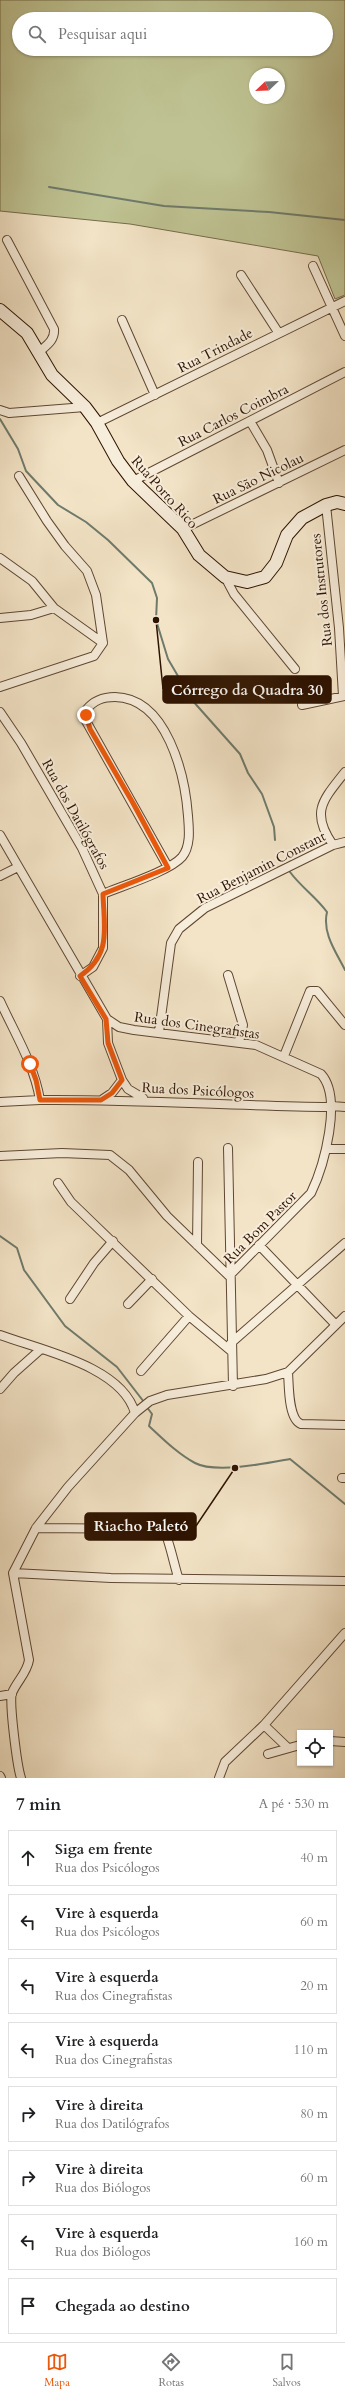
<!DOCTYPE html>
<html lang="pt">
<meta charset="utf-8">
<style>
:root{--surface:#fff;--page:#f2f2f2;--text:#202124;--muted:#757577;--line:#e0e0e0;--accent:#ea580c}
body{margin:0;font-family:Cardo,serif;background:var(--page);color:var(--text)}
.controls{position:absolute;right:12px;bottom:12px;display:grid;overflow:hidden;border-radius:0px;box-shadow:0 1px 3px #0004}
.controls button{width:36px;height:36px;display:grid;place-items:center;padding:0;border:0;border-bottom:1px solid var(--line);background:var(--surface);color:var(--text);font:20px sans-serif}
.compass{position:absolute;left:249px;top:68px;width:36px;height:36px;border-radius:50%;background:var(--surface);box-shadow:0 1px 3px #0004;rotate:247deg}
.stop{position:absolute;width:12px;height:12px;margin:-9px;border:3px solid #ea580c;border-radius:50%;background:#fff}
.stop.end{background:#ea580c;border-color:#fff;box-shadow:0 1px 4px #0008}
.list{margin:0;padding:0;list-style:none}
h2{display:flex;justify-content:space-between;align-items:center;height:52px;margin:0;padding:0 16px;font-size:17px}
h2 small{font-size:13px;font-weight:400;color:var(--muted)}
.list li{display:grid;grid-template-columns:26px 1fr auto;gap:12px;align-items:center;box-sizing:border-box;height:56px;margin:0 8px 8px;padding:0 8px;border:1px solid var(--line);border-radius:0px}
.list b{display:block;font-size:15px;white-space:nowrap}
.list p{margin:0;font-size:13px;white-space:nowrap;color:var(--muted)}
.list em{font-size:13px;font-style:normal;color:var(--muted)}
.icon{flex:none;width:22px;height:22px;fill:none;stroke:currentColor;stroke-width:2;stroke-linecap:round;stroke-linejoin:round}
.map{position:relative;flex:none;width:345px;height:1778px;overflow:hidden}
.search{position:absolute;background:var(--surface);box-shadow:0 1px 3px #0004;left:12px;right:12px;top:12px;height:44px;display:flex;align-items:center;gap:10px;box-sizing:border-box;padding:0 14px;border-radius:22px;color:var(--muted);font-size:15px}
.sheet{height:564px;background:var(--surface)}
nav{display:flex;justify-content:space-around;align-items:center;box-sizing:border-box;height:56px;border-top:1px solid var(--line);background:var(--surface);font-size:11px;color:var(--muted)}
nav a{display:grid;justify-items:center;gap:2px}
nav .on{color:var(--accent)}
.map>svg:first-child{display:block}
.green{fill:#bfc393;stroke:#766b4a;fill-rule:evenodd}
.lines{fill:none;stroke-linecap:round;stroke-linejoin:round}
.stream{stroke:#6f7a6b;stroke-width:2}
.street-casing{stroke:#5f4732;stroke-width:10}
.secondary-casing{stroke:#2e1300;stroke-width:14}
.street{stroke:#f7eddb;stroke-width:8}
.secondary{stroke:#f7eddb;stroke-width:12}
.route{stroke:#ea580c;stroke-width:5}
.labels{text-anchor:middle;stroke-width:4;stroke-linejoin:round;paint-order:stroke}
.street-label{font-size:14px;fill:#2e1300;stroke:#f7eddb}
.leader{fill:none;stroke:#2e1300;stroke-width:1.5}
.callout-dot{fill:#2e1300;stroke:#f7eddb;stroke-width:1.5}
.callout{fill:#2e1300;stroke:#2e1300;stroke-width:1.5}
.callout-label{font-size:15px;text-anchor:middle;font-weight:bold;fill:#fff}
</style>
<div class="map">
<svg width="345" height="1778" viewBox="0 0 345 1778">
<rect width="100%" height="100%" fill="#f3e4c7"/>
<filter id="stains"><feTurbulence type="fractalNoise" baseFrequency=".005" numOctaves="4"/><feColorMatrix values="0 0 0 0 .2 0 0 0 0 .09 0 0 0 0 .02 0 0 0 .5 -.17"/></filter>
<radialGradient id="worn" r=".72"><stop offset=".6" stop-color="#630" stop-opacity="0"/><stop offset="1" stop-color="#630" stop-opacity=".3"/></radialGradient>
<path class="green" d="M0,0H345V295L335,299L318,256L130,224L0,211ZM19,19H326V49H19ZM255,74H279V98H255Z"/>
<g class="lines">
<path class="stream" d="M49,187L164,206L269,212L345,220
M0,419L18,449L26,471L58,505L86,522L108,540L152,583L157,598L156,620L168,659L192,700L240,754L248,773L262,794L274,827L275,840
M290,872C301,887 316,897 327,912C322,933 336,952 345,970
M0,1236L17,1248L24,1270L65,1326L117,1367L144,1402
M146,1406L152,1414L149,1426C163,1439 178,1454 195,1463C216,1474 268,1463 290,1459L345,1504"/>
<g class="street-casing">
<path id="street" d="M7,240L54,329C55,340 47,345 39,352
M313,266L345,336
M241,275L278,332
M122,320L155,395
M0,410L9,413L85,407
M250,421L267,450L279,483
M97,423L345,301
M133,481L345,372
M326,505L339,628L343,696
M183,529L345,450
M0,558L32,581L54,608L103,643
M225,577L234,594L295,669
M0,618L31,615L54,608
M0,687L94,656L103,643L96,595L87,571L65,546L47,521L19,476
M302,705L345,696
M0,712L21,743L82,848L103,894V948L93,967L80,976
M0,835L107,1019L119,1027L134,1030L256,1045L321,1074C343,1098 324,1166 311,1193L229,1276
M333,845C310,812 323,800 345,772
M0,876L18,867
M103,894C122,886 170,871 182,857C191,846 189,829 188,816C185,775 167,698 115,697C103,697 94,700 86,710V721L168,867
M228,975L243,1025L239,1042
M0,1001C15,1034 34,1064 40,1100C137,1099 233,1106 330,1107
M159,1032L171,943L179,929L205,908L333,845L345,842
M284,1056L310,991H317L345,1025
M122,1080L128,1089L143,1098
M103,1099L112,1093L122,1080L108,1043L107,1019
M0,1102L40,1100
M332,1106L345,1107
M228,1148L233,1386
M327,1149H345
M0,1156L62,1153L110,1155L129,1170L167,1216L229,1276
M58,1183L71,1202L189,1316L231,1351
M197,1245L198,1162
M259,1245L335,1324
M70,1299L94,1263L113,1241
M128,1304L152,1279
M0,1335C40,1350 122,1366 135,1413
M231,1343L345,1243
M141,1371L189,1316
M288,1372C289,1385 288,1419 301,1424L345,1425
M0,1389L14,1373L41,1349
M342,1478H345
M36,1528L163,1529C168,1534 175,1569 179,1580
M13,1573L111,1578L345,1581
M0,1696L12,1694
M264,1725L287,1747
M330,1741L345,1742
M268,1754L300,1745
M0,1776L1,1778
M21,1778C17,1766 9,1702 12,1693C17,1681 27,1673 29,1660L13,1573L36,1528L68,1487L135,1413L150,1401L167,1395L266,1379L288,1372L345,1316
M219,1778L225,1762L264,1725L345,1633"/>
</g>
<g class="secondary-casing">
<path id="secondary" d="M0,310L27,333L52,375L85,407L97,423L118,461L133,481L183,529L199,555L225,577L247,582L265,577L276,563L287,535L302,518L326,505L337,502L345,504"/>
</g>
<use href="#street" class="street"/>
<use href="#secondary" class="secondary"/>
</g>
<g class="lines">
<path class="route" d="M30,1064L36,1080L40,1100H101L112,1093L122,1080L108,1043L106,1019L80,976C112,954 104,928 103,894L168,868L133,803L90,729L86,715"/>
</g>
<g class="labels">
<g class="street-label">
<text transform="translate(215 350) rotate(-27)" y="5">Rua Trindade</text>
<text transform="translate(233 415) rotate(-27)" y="5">Rua Carlos Coimbra</text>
<text transform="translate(258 478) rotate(-26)" y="5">Rua São Nicolau</text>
<text transform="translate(165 492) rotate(48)" y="5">Rua Porto Rico</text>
<text transform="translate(321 590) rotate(-96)" y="5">Rua dos Instrutores</text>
<text transform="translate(76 814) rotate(61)" y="5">Rua dos Datilógrafos</text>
<text transform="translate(261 867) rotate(-27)" y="5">Rua Benjamin Constant</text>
<text transform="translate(197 1025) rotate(8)" y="5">Rua dos Cinegrafistas</text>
<text transform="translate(198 1090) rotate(3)" y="5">Rua dos Psicólogos</text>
<text transform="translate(260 1227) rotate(-45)" y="5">Rua Bom Pastor</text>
</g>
</g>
<path class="leader" d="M156 620L163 689M235 1468L196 1526"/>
<g class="callout-dot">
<circle cx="156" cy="620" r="4"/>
<circle cx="235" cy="1468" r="4"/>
</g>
<g class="callout">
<rect x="163" y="676" width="168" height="27" rx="4"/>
<rect x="85" y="1513" width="111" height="27" rx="4"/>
</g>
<g class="callout-label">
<text x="247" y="695">Córrego da Quadra 30</text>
<text x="141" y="1531">Riacho Paletó</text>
</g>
<rect width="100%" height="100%" filter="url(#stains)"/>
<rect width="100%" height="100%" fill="url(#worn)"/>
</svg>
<div class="controls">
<button><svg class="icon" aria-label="locate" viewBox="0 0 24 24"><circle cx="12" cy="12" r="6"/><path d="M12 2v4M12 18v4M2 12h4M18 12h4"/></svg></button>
</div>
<svg class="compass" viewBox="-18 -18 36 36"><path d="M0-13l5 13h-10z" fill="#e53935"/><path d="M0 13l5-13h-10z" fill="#757577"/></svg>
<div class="stop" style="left:30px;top:1064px"></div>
<div class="stop end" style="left:86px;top:715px"></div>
<div class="search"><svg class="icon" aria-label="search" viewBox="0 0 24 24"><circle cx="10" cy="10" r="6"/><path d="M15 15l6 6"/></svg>Pesquisar aqui</div>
</div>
<section class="sheet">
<h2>7 min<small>A pé · 530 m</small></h2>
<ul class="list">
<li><svg class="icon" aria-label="ahead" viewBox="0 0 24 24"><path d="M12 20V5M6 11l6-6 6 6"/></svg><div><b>Siga em frente</b><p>Rua dos Psicólogos</p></div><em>40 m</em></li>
<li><svg class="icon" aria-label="left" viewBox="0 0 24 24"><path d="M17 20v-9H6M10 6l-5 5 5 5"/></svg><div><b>Vire à esquerda</b><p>Rua dos Psicólogos</p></div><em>60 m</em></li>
<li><svg class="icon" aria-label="left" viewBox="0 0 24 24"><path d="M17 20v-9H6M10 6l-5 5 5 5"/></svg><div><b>Vire à esquerda</b><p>Rua dos Cinegrafistas</p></div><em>20 m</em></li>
<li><svg class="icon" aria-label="left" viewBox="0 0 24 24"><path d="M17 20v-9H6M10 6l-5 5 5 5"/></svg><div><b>Vire à esquerda</b><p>Rua dos Cinegrafistas</p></div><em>110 m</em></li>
<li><svg class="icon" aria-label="right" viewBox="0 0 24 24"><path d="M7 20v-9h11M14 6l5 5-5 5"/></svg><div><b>Vire à direita</b><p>Rua dos Datilógrafos</p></div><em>80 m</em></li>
<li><svg class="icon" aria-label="right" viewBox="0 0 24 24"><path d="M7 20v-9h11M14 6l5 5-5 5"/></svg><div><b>Vire à direita</b><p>Rua dos Biólogos</p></div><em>60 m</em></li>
<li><svg class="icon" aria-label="left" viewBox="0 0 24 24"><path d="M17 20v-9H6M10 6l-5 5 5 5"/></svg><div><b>Vire à esquerda</b><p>Rua dos Biólogos</p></div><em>160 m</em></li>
<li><svg class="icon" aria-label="arrive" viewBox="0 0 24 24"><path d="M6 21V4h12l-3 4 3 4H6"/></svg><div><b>Chegada ao destino</b></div></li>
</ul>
</section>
<nav>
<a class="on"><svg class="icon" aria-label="map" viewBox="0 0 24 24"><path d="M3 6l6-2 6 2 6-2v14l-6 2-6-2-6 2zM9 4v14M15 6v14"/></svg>Mapa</a>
<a><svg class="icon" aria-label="directions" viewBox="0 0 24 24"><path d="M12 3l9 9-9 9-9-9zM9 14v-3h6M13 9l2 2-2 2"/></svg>Rotas</a>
<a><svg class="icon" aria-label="saved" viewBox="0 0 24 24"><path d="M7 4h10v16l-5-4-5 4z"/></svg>Salvos</a>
</nav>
